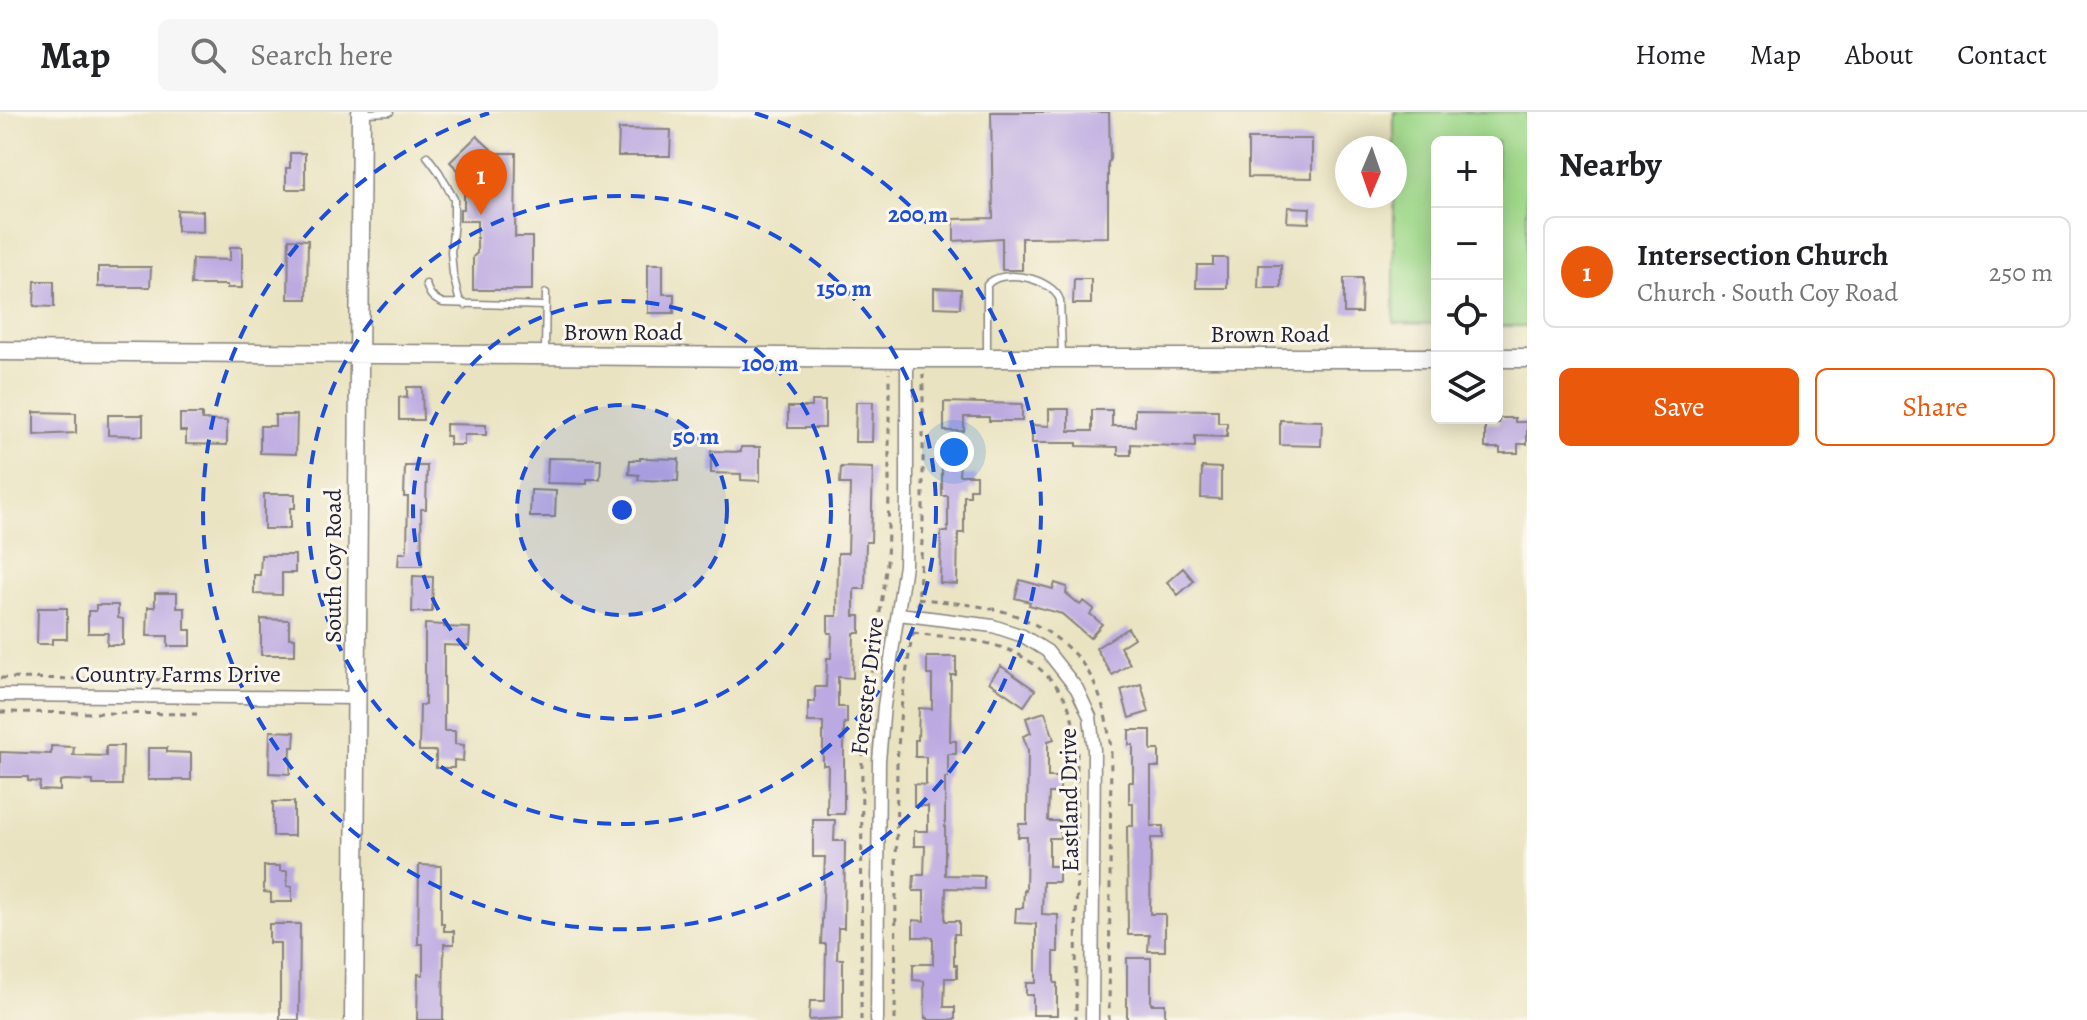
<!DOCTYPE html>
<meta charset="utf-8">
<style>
:root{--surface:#fff;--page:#f6f6f6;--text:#202124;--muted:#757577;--line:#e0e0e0;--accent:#ea580c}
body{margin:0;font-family:Alegreya,serif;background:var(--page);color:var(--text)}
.controls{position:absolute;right:24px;top:24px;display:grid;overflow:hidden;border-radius:12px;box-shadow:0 4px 20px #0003}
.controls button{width:72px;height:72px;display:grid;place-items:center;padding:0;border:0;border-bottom:2px solid var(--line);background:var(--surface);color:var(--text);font:40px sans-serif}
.compass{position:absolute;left:1335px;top:24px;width:72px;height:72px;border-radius:50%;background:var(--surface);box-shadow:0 4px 20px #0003;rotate:182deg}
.you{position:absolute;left:954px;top:340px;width:28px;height:28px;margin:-20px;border:6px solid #fff;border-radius:50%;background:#1a73e8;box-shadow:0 0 0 12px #1a73e833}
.badge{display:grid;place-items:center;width:52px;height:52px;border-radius:50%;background:var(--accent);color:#fff;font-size:26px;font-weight:700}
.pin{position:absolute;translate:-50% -66px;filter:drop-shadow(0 2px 4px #0008)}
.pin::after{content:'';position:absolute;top:42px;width:28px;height:24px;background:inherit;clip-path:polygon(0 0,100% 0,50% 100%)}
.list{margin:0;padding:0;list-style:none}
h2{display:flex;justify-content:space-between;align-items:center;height:104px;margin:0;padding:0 32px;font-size:34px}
h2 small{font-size:26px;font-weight:400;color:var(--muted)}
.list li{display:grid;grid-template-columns:52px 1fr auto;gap:24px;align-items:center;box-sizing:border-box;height:112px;margin:0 16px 16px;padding:0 16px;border:2px solid var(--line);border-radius:12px}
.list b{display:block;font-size:30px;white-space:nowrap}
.list p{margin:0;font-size:26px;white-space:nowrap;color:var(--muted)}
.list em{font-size:26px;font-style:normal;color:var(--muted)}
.actions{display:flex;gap:16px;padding:24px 32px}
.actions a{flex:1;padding:18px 0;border:2px solid var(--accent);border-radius:12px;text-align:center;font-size:28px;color:var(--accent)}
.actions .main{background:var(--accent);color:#fff}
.icon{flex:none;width:44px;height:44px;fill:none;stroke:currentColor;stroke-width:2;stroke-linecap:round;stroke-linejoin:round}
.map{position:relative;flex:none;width:1527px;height:908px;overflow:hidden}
header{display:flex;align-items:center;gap:48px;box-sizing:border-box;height:112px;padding:0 40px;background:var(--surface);border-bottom:2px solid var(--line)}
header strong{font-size:38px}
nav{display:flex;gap:44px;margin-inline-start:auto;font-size:28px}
.search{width:560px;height:72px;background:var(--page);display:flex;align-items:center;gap:20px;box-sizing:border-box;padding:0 28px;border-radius:12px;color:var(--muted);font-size:30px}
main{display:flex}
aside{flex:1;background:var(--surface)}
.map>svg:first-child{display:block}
.green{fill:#9fd88a;stroke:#607d62;stroke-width:2}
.building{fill:#bba9e1}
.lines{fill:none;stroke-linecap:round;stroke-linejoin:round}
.lane-casing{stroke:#86827e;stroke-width:9}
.street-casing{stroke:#86827e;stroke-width:15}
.secondary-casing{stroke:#86827e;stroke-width:21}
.path{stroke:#86827e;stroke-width:3;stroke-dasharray:6 6;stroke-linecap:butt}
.lane{stroke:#fff;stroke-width:6}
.street{stroke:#fff;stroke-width:12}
.secondary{stroke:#fff;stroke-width:18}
.ring{fill:none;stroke:#1d4ed8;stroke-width:4;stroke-dasharray:14 10}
.labels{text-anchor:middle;stroke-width:6;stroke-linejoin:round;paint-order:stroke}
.street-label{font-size:24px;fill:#22223b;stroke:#fbf7ec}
.centre{fill:#1d4ed8;stroke:#fbf7ec;stroke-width:4}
.ring-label{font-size:24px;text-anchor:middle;font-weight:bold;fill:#1d4ed8;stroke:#fbf7ec;stroke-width:6;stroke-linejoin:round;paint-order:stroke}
</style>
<header>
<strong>Map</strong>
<div class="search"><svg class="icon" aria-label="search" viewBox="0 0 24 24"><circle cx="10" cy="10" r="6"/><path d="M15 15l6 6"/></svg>Search here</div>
<nav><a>Home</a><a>Map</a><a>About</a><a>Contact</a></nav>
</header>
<main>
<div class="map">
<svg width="1527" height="908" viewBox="0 0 1527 908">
<rect width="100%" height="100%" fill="#fbf7ec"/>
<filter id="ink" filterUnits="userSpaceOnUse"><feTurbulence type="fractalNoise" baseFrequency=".0125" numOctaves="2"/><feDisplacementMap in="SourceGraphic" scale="16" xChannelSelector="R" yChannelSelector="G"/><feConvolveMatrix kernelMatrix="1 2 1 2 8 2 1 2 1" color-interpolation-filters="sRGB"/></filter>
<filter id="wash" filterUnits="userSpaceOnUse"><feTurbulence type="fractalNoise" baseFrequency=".006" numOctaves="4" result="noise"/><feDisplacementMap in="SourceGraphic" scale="32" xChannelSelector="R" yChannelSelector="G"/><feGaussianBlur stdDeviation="1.8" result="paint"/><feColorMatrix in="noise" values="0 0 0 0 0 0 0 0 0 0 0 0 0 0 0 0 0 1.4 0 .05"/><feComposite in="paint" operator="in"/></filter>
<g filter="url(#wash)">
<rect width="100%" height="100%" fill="#eae3c1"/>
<path class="green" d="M1394,0H1527V214H1497V30H1437V212L1394,211Z"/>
<g id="blocks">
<path class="building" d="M991,0H1109L1110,49L1108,50V125L1022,126V158H1002V126L954,129V107L993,106Z
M619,17L671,18L670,44H618Z
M477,24L495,41H516L515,125H532V178H473V145L477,141V109H460V97H464V64L450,50Z
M1248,27H1312V66L1248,65Z
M290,41H305V77H286V56H290Z
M1288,95L1310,96L1309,111L1287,110Z
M177,98L203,99V120L177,119Z
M289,127L308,128L307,187H288Z
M230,135H242V176H227V173H191L192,147L230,148Z
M1213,146H1227V176H1196L1197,153H1213Z
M648,152H663V182H674V201H648Z
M1259,153H1281V176H1258Z
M98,155H151L150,175H98Z
M1344,166H1362L1361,201H1344Z
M1074,167H1091V192H1073Z
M35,169H54V195L34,194Z
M934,176L961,177L960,196L934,195Z
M407,275H422L423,308H399V285L407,286Z
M812,289H825V316H788V295H812Z
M856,290H873L872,330H855Z
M944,290L1022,292V309H989V305H964V319H944Z
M1049,297H1069V319H1092V298H1112V314H1135V297L1218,298V311H1227V325L1195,324V335L1131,332V343H1118V335L1077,334V331H1032V313L1049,314Z
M34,300L76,301V321L34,323Z
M180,302H202V308L227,309V333L186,332V319H180Z
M108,303H143V324L108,323Z
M275,303H297L296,342L260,341V314H275Z
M1499,306H1515V310H1527V332H1518V341H1500V336H1485V311H1499Z
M1280,308L1322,309L1321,334L1280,333Z
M446,312L486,313V323H464V333H450V324H446Z
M741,335H760V369L741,368V362L711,361V339L741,340Z
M548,346L601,347L600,367H587V372L547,371Z
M640,346L679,347L678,369L638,368L639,363L629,362L630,348H640Z
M942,350H960L959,363H976V377H970V384H964V421H958L957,472L940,471L941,420H948V384H942Z
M405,354H427L426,397H421L422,454H398L399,441H406L407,437L408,385H404Z
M841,355L873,356L871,430H866L865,477H854V504H860V521H854L853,566L838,565V595H847V611H844V702H827L828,653H823V610H808V590H815V575H826L827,546H831L832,521H828V504H837L838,441H848L850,372H840Z
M1202,355L1221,356V387L1201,386Z
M531,378L556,379L555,405H530Z
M264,382H295V396H290V417H264Z
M261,443H295V461H282V483L254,482V463H260Z
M1183,456L1194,469L1178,483L1167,470Z
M413,464L433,465L432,500H412Z
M1020,468L1053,477L1055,471L1067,475L1066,481L1080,493L1084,489L1094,497L1090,502L1102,512L1090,526L1062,502L1029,493L1030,490L1015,486Z
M155,481H177V496H185V518H191V534H168V524H147L148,495H155Z
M96,493H118V506L123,507V533H107L108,521H88V499H96Z
M38,496H67V527H52V532H37Z
M261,507L289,508V526H295V543H261Z
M425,512L444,513V515L470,516L469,534L444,533V619H455V632L464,633L463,649L454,648V656H436V639H419L420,593H425Z
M1128,516L1134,526L1120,535L1130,552L1112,563L1096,536Z
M927,545H956V563H951L950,629H956V642H948V666H945V763L984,764V777L946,776L945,809H959V822H954V853H957V866H945L944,895H955V907L947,908H928V906H925L924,869L913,868V852H933V825H913V808L924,809V779H913L914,763H924L925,734H914V719H928V694H914V672L926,673V645H915V628H918L919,596L932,597V563H927Z
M1001,554L1035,578L1024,594L989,570Z
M1141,572L1149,600L1129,606L1121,578Z
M1045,600L1054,627L1048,629V665H1060V681H1049L1048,709H1060V726H1049V754H1059V770H1043L1042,802L1058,803V840H1054V871H1057V903H1033V883H1026V871H1036V812L1015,811L1016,796H1023L1024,778L1026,779L1027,725H1018L1019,712H1027L1028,638L1023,624L1031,621L1026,606Z
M1129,618H1151V638H1159V655H1151V714H1163V726H1151L1150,802H1165V839H1148L1149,823H1128L1127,714H1133V691H1129V670H1133V633H1129Z
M270,619L295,620L294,635H291L290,662L269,661Z
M51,634L74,635L73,643L106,644V634H123L122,673H93V669L65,668L60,669V679L39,678L40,670L28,669V665H0V640L51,642Z
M148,636H167V640L191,641V668H148Z
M273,690H294V724H273Z
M813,708H835L834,729H845L844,816H838L837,847H843V906L809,908L810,889H825L826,832H821L825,745H813Z
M419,753L441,754V811H444V819H454V832H444L443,908H417L418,862L423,863V832H418Z
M264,754H280V759H287V774L292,775V790H271V781L264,780Z
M269,812H300L299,908H280V831H269Z
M1127,846H1151V892H1165V908H1127Z"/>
</g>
</g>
<g filter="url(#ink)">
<use href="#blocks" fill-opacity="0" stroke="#86827e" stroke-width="2"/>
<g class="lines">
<g class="lane-casing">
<path id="lane" d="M365,1L390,0
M427,44L439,60L454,87V108L451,140L453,162L459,187L465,193
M426,172C429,183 433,187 443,191L546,194
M545,239L546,181
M987,242V173C1002,155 1052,166 1060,188L1062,242"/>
</g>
<g class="street-casing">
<path id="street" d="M899,502L993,514L1023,524L1047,539L1077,577L1090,605L1094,638L1092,908
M0,583L356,586
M877,908L879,649L884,594L905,453L907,384V246"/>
</g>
<g class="secondary-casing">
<path id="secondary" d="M0,239L907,246H1437
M1497,246H1527
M354,908L361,0"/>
</g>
<path class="path" d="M918,486C944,490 972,492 998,498C1035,507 1078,535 1094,571C1104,592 1108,614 1111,637L1109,908
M918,494L923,413V262
M913,521C943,525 977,526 1006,537C1028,545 1052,564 1064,585C1073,601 1075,621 1077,640L1076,908
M0,566L198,568
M0,600L197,602
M861,908L862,648L867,592L887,451L889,384V261
M895,908L897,650L901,596L913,517"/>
<use href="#lane" class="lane"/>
<use href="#street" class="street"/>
<use href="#secondary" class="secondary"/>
</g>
</g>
<circle cx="622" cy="398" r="105" fill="#1d4ed8" fill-opacity=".12"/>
<g class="ring">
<circle cx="622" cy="398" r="105"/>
<circle cx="622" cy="398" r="209"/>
<circle cx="622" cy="398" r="314"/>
<path d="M755 1A419 419 0 1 1 489 1"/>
</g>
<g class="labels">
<g class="street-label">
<text x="623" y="228">Brown Road</text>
<text x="1270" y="230">Brown Road</text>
<text transform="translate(333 454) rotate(-90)" y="8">South Coy Road</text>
<text x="178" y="570">Country Farms Drive</text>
<text transform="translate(867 574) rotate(-83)" y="8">Forester Drive</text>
<text transform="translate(1069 688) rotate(-91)" y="8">Eastland Drive</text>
</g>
</g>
<circle cx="622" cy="398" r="12" class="centre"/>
<g class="ring-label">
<text x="918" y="110">200 m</text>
<text x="844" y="184">150 m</text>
<text x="770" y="259">100 m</text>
<text x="696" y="332">50 m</text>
</g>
</svg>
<div class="controls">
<button>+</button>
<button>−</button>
<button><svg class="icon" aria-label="locate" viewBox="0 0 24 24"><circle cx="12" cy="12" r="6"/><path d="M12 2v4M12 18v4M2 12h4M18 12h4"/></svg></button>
<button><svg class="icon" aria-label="layers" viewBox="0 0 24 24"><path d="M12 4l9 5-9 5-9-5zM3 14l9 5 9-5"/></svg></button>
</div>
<svg class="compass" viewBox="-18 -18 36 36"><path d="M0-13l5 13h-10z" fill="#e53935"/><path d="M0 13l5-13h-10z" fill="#757577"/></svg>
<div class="you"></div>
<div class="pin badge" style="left:481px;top:103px">1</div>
</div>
<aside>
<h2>Nearby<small></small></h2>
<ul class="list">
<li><span class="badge">1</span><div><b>Intersection Church</b><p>Church · South Coy Road</p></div><em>250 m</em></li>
</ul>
<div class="actions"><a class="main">Save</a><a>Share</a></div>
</aside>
</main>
